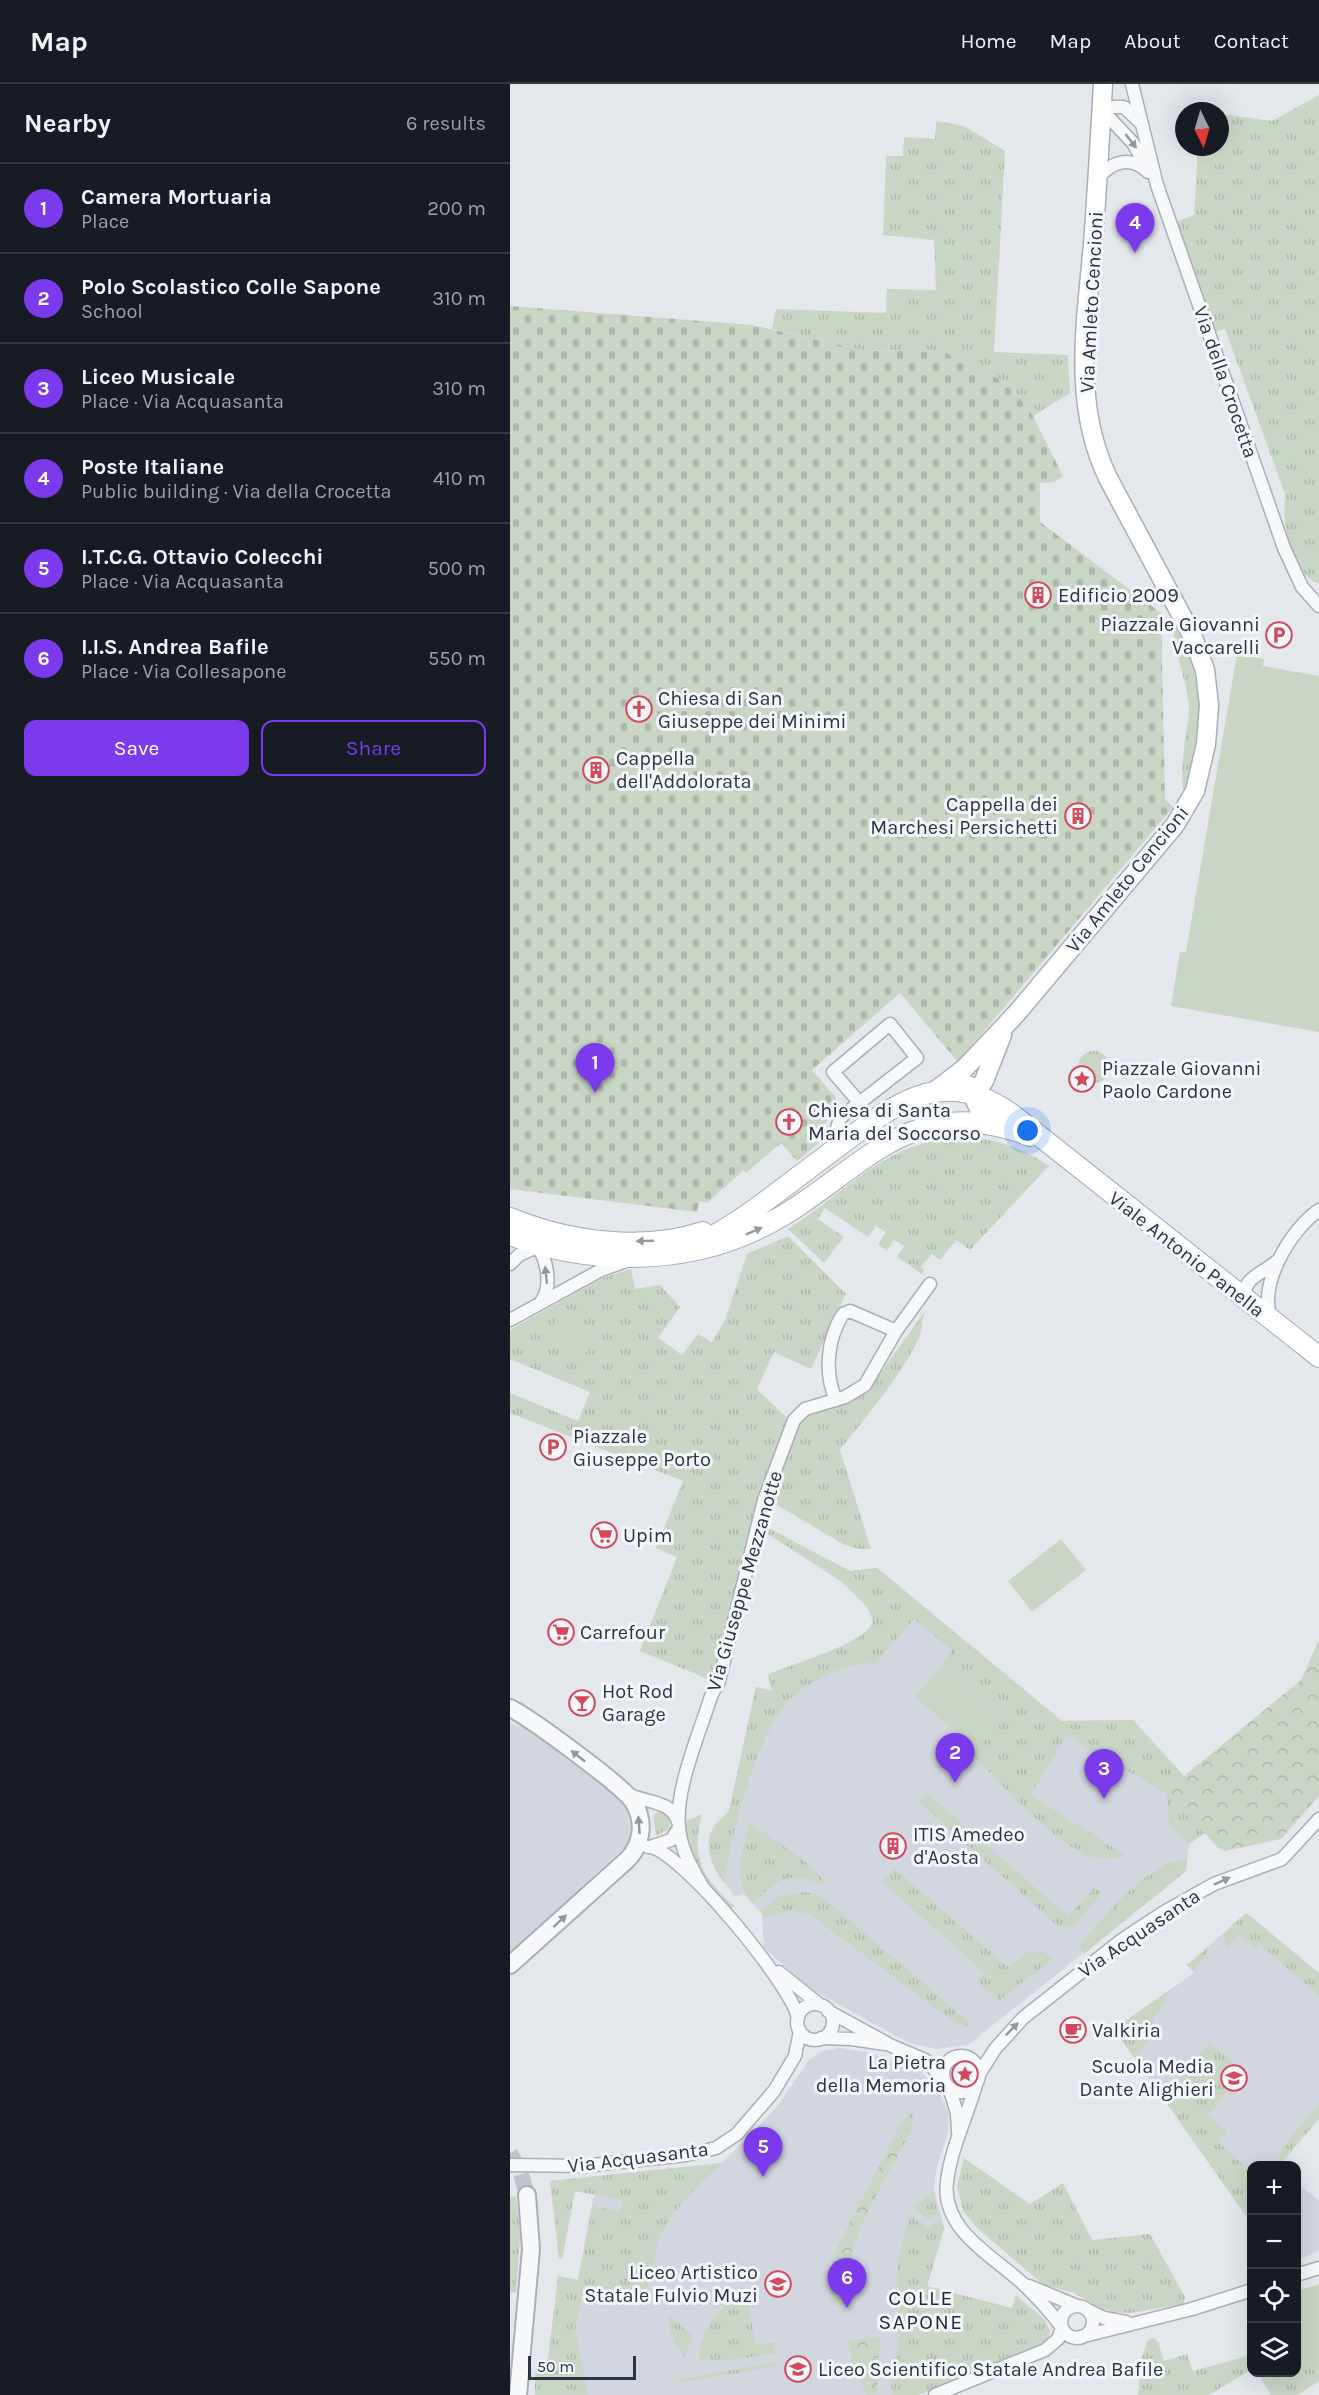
<!DOCTYPE html>
<meta charset="utf-8">
<style>
:root{--surface:#171b24;--page:#242831;--text:#f1f3f6;--muted:#9ea1a6;--line:#363941;--accent:#7c3aed}
body{margin:0;font-family:Karla,sans-serif;background:var(--page);color:var(--text)}
.controls{position:absolute;right:18px;bottom:18px;display:grid;overflow:hidden;border-radius:12px;box-shadow:0 6px 24px #0002}
.controls button{width:54px;height:54px;display:grid;place-items:center;padding:0;border:0;border-bottom:2px solid var(--line);background:var(--surface);color:var(--text);font:30px sans-serif}
.compass{position:absolute;left:665px;top:18px;width:54px;height:54px;border-radius:50%;background:var(--surface);box-shadow:0 6px 24px #0002;rotate:175deg}
.scale{position:absolute;left:18px;bottom:15px;width:108px;box-sizing:border-box;padding-left:6px;border:3px solid #2b3445;border-top:0;font-size:16px;line-height:21px;white-space:nowrap;color:#2b3445;-webkit-text-stroke:4px #f4f6f9;paint-order:stroke}
.you{position:absolute;left:518px;top:1047px;width:21px;height:21px;margin:-15px;border:4px solid #fff;border-radius:50%;background:#1a73e8;box-shadow:0 0 0 9px #1a73e833}
.badge{display:grid;place-items:center;width:39px;height:39px;border-radius:50%;background:var(--accent);color:#fff;font-size:20px;font-weight:700}
.pin{position:absolute;translate:-50% -50px;filter:drop-shadow(0 2px 3px #0008)}
.pin::after{content:'';position:absolute;top:32px;width:21px;height:18px;background:inherit;clip-path:polygon(0 0,100% 0,50% 100%)}
.list{margin:0;padding:0;list-style:none}
h2{display:flex;justify-content:space-between;align-items:center;height:78px;margin:0;padding:0 24px;font-size:26px}
h2 small{font-size:20px;font-weight:400;color:var(--muted)}
.list li{display:grid;grid-template-columns:39px 1fr auto;gap:18px;align-items:center;box-sizing:border-box;height:90px;padding:0 24px;border-top:2px solid var(--line)}
.list b{display:block;font-size:22px;white-space:nowrap}
.list p{margin:0;font-size:20px;white-space:nowrap;color:var(--muted)}
.list em{font-size:20px;font-style:normal;color:var(--muted)}
.actions{display:flex;gap:12px;padding:18px 24px}
.actions a{flex:1;padding:14px 0;border:2px solid var(--accent);border-radius:12px;text-align:center;font-size:21px;color:var(--accent)}
.actions .main{background:var(--accent);color:#fff}
.icon{flex:none;width:33px;height:33px;fill:none;stroke:currentColor;stroke-width:2;stroke-linecap:round;stroke-linejoin:round}
.map{position:relative;flex:none;width:809px;height:2311px;overflow:hidden}
header{display:flex;align-items:center;gap:36px;box-sizing:border-box;height:84px;padding:0 30px;background:var(--surface);border-bottom:2px solid var(--line)}
header strong{font-size:28px}
nav{display:flex;gap:33px;margin-inline-start:auto;font-size:21px}
main{display:flex}
aside{flex:1;background:var(--surface)}
.map>svg:first-child{display:block}
.built{fill:#d2d6de}
.grass{fill:url(#grass-tufts)}
.forest{fill:url(#forest-crowns)}
.cemetery{fill:url(#cemetery-stones)}
.green{fill:#c9d6c5}
.lines{fill:none;stroke-linecap:round;stroke-linejoin:round}
.tertiary-tunnel{stroke:#bfc3cb;stroke-width:16;stroke-dasharray:16 8;stroke-linecap:butt}
.minor-casing{stroke:#a9aeb7;stroke-width:15}
.tertiary-casing{stroke:#a9aeb7;stroke-width:20}
.secondary-casing{stroke:#a9aeb7;stroke-width:21}
.primary-casing{stroke:#a3abb8;stroke-width:22}
.minor{stroke:#f7f8fa;stroke-width:12}
.tertiary{stroke:#f7f8fa;stroke-width:16}
.secondary{stroke:#fff;stroke-width:18}
.primary{stroke:#fff;stroke-width:20}
.oneway{fill:#9196a0}
.oneway2{fill:#959aa2}
.labels{text-anchor:middle;stroke-width:6;stroke-linejoin:round;paint-order:stroke}
.street-label{font-size:20px;fill:#2b3445;stroke:#f4f6f9}
.poi-label{font-size:20px;fill:#2b3445;stroke:#f4f6f9;text-anchor:start}
.neighbourhood-label{font-size:21px;letter-spacing:1.5px;fill:#1d2536;stroke:#f4f6f9}
</style>
<header>
<strong>Map</strong>
<nav><a>Home</a><a>Map</a><a>About</a><a>Contact</a></nav>
</header>
<main>
<aside>
<h2>Nearby<small>6 results</small></h2>
<ul class="list">
<li><span class="badge">1</span><div><b>Camera Mortuaria</b><p>Place</p></div><em>200 m</em></li>
<li><span class="badge">2</span><div><b>Polo Scolastico Colle Sapone</b><p>School</p></div><em>310 m</em></li>
<li><span class="badge">3</span><div><b>Liceo Musicale</b><p>Place · Via Acquasanta</p></div><em>310 m</em></li>
<li><span class="badge">4</span><div><b>Poste Italiane</b><p>Public building · Via della Crocetta</p></div><em>410 m</em></li>
<li><span class="badge">5</span><div><b>I.T.C.G. Ottavio Colecchi</b><p>Place · Via Acquasanta</p></div><em>500 m</em></li>
<li><span class="badge">6</span><div><b>I.I.S. Andrea Bafile</b><p>Place · Via Collesapone</p></div><em>550 m</em></li>
</ul>
<div class="actions"><a class="main">Save</a><a>Share</a></div>
</aside>
<div class="map">
<svg width="809" height="2311" viewBox="0 0 809 2311">
<defs>
<pattern id="grass-tufts" width="24" height="20" patternUnits="userSpaceOnUse" patternTransform="scale(1.5)"><rect width="24" height="20" fill="#c9d6c5"/><path d="M3 7l-1-3M5 7V3M7 7l1-3M15 17l-1-3M17 17v-4M19 17l1-3" fill="none" stroke="#adb8ab"/></pattern>
<pattern id="forest-crowns" width="20" height="18" patternUnits="userSpaceOnUse" patternTransform="scale(1.5)"><rect width="20" height="18" fill="#c9d6c5"/><path d="M2 6a3 3 0 1 1 6 0M12 15a3 3 0 1 1 6 0" fill="none" stroke="#adb8ab"/></pattern>
<pattern id="cemetery-stones" width="16" height="16" patternUnits="userSpaceOnUse" patternTransform="scale(1.5)"><rect width="16" height="16" fill="#c9d6c5"/><path d="M2 7V4a2 2 0 0 1 4 0v3zM10 15v-3a2 2 0 0 1 4 0v3z" fill="#adb8ab"/></pattern>
</defs>
<rect width="100%" height="100%" fill="#e4e7ec"/>
<path class="built" d="M260,1445L340,1487L367,1484L552,1637L623,1636L674,1692L657,1706L695,1749L679,1760L676,1787L458,1961L427,1965L399,1959L301,1905L254,1864L252,1830L234,1810L224,1812L201,1777L199,1751L206,1739L219,1727L246,1603L262,1607L258,1591L332,1562L357,1547L363,1538L358,1524L330,1497L256,1449Z
M0,1640L18,1644L111,1716L117,1725L121,1753L116,1762L0,1869Z
M736,1829L809,1889V2035L770,2081L742,2082L741,2139L604,1945L684,1889L677,1881Z
M330,1964L357,1968L408,1986L425,2001L439,2029L438,2048L426,2086L424,2106L434,2144L385,2311H51L48,2192L68,2196L84,2111L65,2107L52,2175L49,2174L40,2097L212,2079L265,2025L299,1976L312,1967Z
M787,2099L809,2117V2166L787,2177Z"/>
<path class="grass" d="M809,11V500C779,488 772,439 775,410L715,245L704,248L665,138L684,131L688,63H710V30L762,37Z
M426,37L454,42L495,67L484,268L558,271L560,309L523,332L509,313L489,295L434,268L353,266L262,245L266,225L376,229L377,205L426,206L424,156L373,151L376,72H393L394,53L425,55Z
M664,535C695,594 697,646 675,709C667,699 678,643 679,626C679,597 659,559 664,535Z
M568 983a16 16 0 1 1 32 0a16 16 0 1 1-32 0Z
M451,1053C484,1054 512,1063 539,1082L460,1166L446,1156L430,1176L422,1170L411,1183L414,1186L412,1190L387,1173L394,1162L384,1156L377,1167L368,1160L376,1148L366,1142L358,1153L315,1124L308,1135L334,1153L314,1179L278,1145C340,1106 373,1058 451,1053Z
M278,1152L336,1210L301,1285L264,1268L247,1305L278,1335L247,1421L203,1597L130,1567L167,1473L146,1464L173,1397L0,1329V1309L68,1337L80,1308L0,1275V1246L92,1194L121,1185L125,1205L150,1201L170,1223L148,1254L172,1271L188,1250L202,1258L215,1236L237,1170Z
M415,1227C411,1236 413,1246 409,1254C389,1295 358,1330 330,1366L361,1465H349L335,1461L265,1420L261,1411L289,1339L304,1327L334,1320L357,1308Z
M260,1445L340,1487L367,1484L552,1637L623,1636L674,1692L657,1706L695,1749L679,1760L659,1740L657,1710L556,1651L521,1711L616,1772C604,1774 591,1777 579,1772C543,1758 492,1701 464,1672L462,1669L493,1636L430,1583L442,1566L404,1535L366,1579C341,1577 295,1598 278,1617C247,1653 220,1751 214,1799C194,1770 191,1751 219,1727L246,1603L262,1607L258,1591C283,1578 351,1564 363,1538C359,1504 283,1467 256,1449Z
M417,1709L558,1832L585,1803L592,1809L564,1842L549,1843L409,1718Z
M151,1728L159,1734L160,1744L146,1752L143,1731Z
M192,1730C181,1772 191,1794 225,1822L219,1826C199,1800 173,1772 176,1737Z
M240,1739L292,1775L315,1797L312,1801C281,1786 264,1795 244,1820C220,1794 231,1769 240,1739Z
M677,1775L676,1787L574,1870L570,1864L571,1859C598,1829 636,1779 677,1775Z
M384,1784L498,1883L520,1867L534,1868L542,1875L489,1917L467,1898L475,1889L372,1798Z
M295,1808L306,1810L315,1815L460,1939L456,1943L436,1932L299,1830L282,1826L253,1834L251,1828L267,1813Z
M736,1829L809,1889V1911L749,1860L745,1865L729,1851L716,1865L714,1849Z
M697,1864V1870L683,1887L677,1881Z
M658,1907L656,1919L643,1933L646,1946L624,1974L604,1945Z
M700,1959L734,1988L698,2031L717,2048L708,2058L741,2088V2139L653,2014Z
M809,2019V2035L768,2081L772,2064Z
M454,2074L520,2120L553,2099L582,2156L640,2150L675,2213L674,2220L620,2229L606,2228L592,2225L564,2209L534,2201L467,2144L453,2127L447,2102Z
M212,2079C191,2099 163,2124 151,2151C143,2169 145,2191 134,2209L111,2216L72,2211L65,2245L78,2311H25V2290L38,2276L48,2192L68,2196L82,2122L110,2127L113,2116L65,2107L52,2175L49,2174L40,2097Z
M424,2107L428,2130L418,2135L403,2123Z
M6,2112L10,2152L6,2209L0,2208V2113Z
M400,2131L417,2144L431,2137L434,2144L417,2202L502,2224L506,2211L535,2236L540,2247L538,2256L426,2305L408,2311H382L381,2300L388,2260L387,2178Z
M809,2200V2297L788,2311H761L748,2289L786,2288L787,2204L790,2206Z
M236,2208L246,2261L263,2259L265,2269L220,2276L188,2277C191,2247 208,2220 236,2208Z
M157,2230L183,2252L174,2273L163,2256Z
M644,2254L648,2258L654,2277L677,2270L683,2287L741,2271V2286L699,2311H628L631,2275L638,2256Z
M267,2278V2282L169,2299V2295Z"/>
<path class="forest" d="M809,1556V1712L771,1755L715,1767L708,1764L657,1706L791,1596Z
M401,2030L403,2033L401,2045C377,2099 330,2156 338,2219L321,2222L320,2190L325,2168L392,2038Z
M370,2253L367,2310L357,2311L345,2287L337,2255L341,2257Z"/>
<path class="cemetery" d="M0,222L242,241L353,266L434,268L489,295L509,313L523,332L553,392L544,398L530,399V438L651,529L655,715L663,723L448,978L390,909L302,986L326,1014L306,1031L314,1041L303,1051L309,1059L287,1077L271,1059L236,1089L234,1086L197,1119L189,1117L187,1128L0,1105Z"/>
<path class="green" d="M727,570L754,575L753,582L809,592V948L661,922L670,868H676Z
M326,1014V1026L314,1041L306,1031Z
M56,1227L88,1256L73,1271L42,1243Z
M551,1455L576,1486L522,1528L498,1497Z
M430,1583L493,1636L467,1666L405,1613Z
M809,2219V2258L787,2266V2226Z"/>
<g class="lines">
<path class="tertiary-tunnel" d="M0,2069L11,2090L17,2111"/>
<g class="minor-casing">
<path id="minor" d="M622,0L647,101L774,464L792,503L809,522
M630,38L614,23H599L592,26L623,59L639,87
M588,95C601,77 621,71 638,88
M334,1058L327,1044L330,1034L407,974L380,940L323,988L349,1018
M25,1159C37,1174 43,1201 31,1218
M0,1180L9,1171L31,1161
M736,1217C730,1194 752,1190 766,1178
M761,1234C748,1200 781,1145 809,1126
M0,1236L91,1186L116,1177
M326,1316C314,1289 317,1255 333,1230L340,1227L386,1247
M118,1710C135,1719 162,1716 168,1738
M138,1763C168,1762 283,1903 288,1934
M140,1763L161,1756L169,1744
M192,1802C183,1786 173,1769 170,1751C162,1710 189,1652 201,1612L209,1597L254,1416L284,1336L295,1325L335,1313L355,1301L386,1247L420,1200
M269,1888L310,1921
M287 1938a18 18 0 1 1 36 0a18 18 0 1 1-36 0Z
M318,1927L382,1962L415,1976L434,1995
M311,1954L342,1955L375,1960
M433 1990a18 18 0 1 1 36 0a18 18 0 1 1-36 0Z
M468,1992L485,1965L513,1934L613,1855L654,1828L704,1800L772,1775L809,1735
M467,1997C458,2031 441,2063 437,2098C431,2145 481,2171 510,2197C525,2211 539,2226 551,2242
M439,2003L447,2029L448,2048
M0,2081L74,2082L176,2071L206,2064L227,2050L264,2007L285,1972L290,1947
M786,2191L809,2184
M519,2202L567,2222
M551 2238a16 16 0 1 1 32 0a16 16 0 1 1-32 0Z
M576,2225L594,2234L616,2238
M570,2253L682,2225L742,2206
M425,2311L535,2266L548,2255L552,2244"/>
</g>
<g class="tertiary-casing">
<path id="tertiary" d="M0,1624C20,1634 115,1703 124,1719C135,1738 132,1760 118,1775L0,1881
M8,2311L21,2165L17,2111"/>
</g>
<g class="secondary-casing">
<path id="secondary" d="M458,1001L470,1027L489,1042
M460,1009L469,1004L474,997L492,951
M421,1010L455,984L506,930L665,741L685,707L696,660L699,621L695,586L682,551L598,394C562,320 576,239 583,160C587,107 590,53 593,0"/>
</g>
<g class="primary-casing">
<path id="primary" d="M0,1134C58,1158 133,1168 193,1148
M0,1151C79,1181 174,1182 252,1143C348,1095 395,1003 520,1052
M168,1169C220,1149 272,1104 317,1071C378,1026 428,976 503,1031L809,1273"/>
</g>
<use href="#minor" class="minor"/>
<use href="#tertiary" class="tertiary"/>
<use href="#secondary" class="secondary"/>
<use href="#primary" class="primary"/>
</g>
<defs><path id="oneway-solid" d="M-6-.8H1V-3.2L6.5 0L1 3.2V.8H-6Z" transform="scale(1.5)"/></defs>
<g class="oneway">
<use href="#oneway-solid" transform="translate(621 57) rotate(52)"/>
<use href="#oneway-solid" transform="translate(36 1191) rotate(-96)"/>
<use href="#oneway-solid" transform="translate(68 1672) rotate(-142)"/>
<use href="#oneway-solid" transform="translate(129 1741) rotate(-94)"/>
<use href="#oneway-solid" transform="translate(712 1797) rotate(-24)"/>
<use href="#oneway-solid" transform="translate(50 1837) rotate(-43)"/>
<use href="#oneway-solid" transform="translate(502 1945) rotate(-46)"/>
</g>
<g class="oneway2">
<use href="#oneway-solid" transform="translate(244 1147) rotate(-24)"/>
<use href="#oneway-solid" transform="translate(135 1157) rotate(178)"/>
</g>
<defs>
<g id="building-ring" transform="scale(1.35)"><circle r="9.5" fill="#f4f6f9" stroke="#d1495b" stroke-width="1.5"/><path d="M-4-6H4V6H1V3H-1V6H-4ZM-2.5-4.3h1.7v1.8h-1.7ZM.8-4.3h1.7v1.8H.8ZM-2.5-1h1.7V.8h-1.7ZM.8-1h1.7V.8H.8Z" fill="#d1495b"/></g>
<g id="parking-ring" transform="scale(1.35)"><circle r="9.5" fill="#f4f6f9" stroke="#d1495b" stroke-width="1.5"/><path d="M-3.5-5.5H1a3.5 3.5 0 0 1 0 7H-1V5.5H-3.5ZM-1-3.4V-.6H.8a1.4 1.4 0 0 0 0-2.8Z" fill="#d1495b"/></g>
<g id="church-ring" transform="scale(1.35)"><circle r="9.5" fill="#f4f6f9" stroke="#d1495b" stroke-width="1.5"/><path d="M-1.2-6h2.4v3.5h3.3v2.4h-3.3V6h-2.4V-.1h-3.3v-2.4h3.3Z" fill="#d1495b"/></g>
<g id="sight-ring" transform="scale(1.35)"><circle r="9.5" fill="#f4f6f9" stroke="#d1495b" stroke-width="1.5"/><path d="M0-6L1.8-2.2L6-1.7L2.9 1.2L3.7 5.4L0 3.3L-3.7 5.4L-2.9 1.2L-6-1.7L-1.8-2.2Z" fill="#d1495b"/></g>
<g id="supermarket-ring" transform="scale(1.35)"><circle r="9.5" fill="#f4f6f9" stroke="#d1495b" stroke-width="1.5"/><path d="M-6-5.5h2.5l.6 2H6L4.5 2H-2.5L-4.4-4H-6ZM-1.5 3.2a1.3 1.3 0 1 0 .1 0ZM3 3.2a1.3 1.3 0 1 0 .1 0Z" fill="#d1495b"/></g>
<g id="bar-ring" transform="scale(1.35)"><circle r="9.5" fill="#f4f6f9" stroke="#d1495b" stroke-width="1.5"/><path d="M-6-5H6L.8 .8V4.5H3.5V6h-7V4.5H-.8V.8Z" fill="#d1495b"/></g>
<g id="cafe-ring" transform="scale(1.35)"><circle r="9.5" fill="#f4f6f9" stroke="#d1495b" stroke-width="1.5"/><path d="M-5.5-4.5H6V0H3Q3 3.5 0 3.5H-2.5Q-5.5 3.5-5.5 0ZM3-3.2v2h1.7v-2ZM-6 4.5H4V6H-6Z" fill="#d1495b"/></g>
<g id="school-ring" transform="scale(1.35)"><circle r="9.5" fill="#f4f6f9" stroke="#d1495b" stroke-width="1.5"/><path d="M0-5L7-2L0 1L-7-2ZM-4 1L0 2.5L4 1V4Q0 6-4 4Z" fill="#d1495b"/></g>
</defs>
<g fill-rule="evenodd">
<use href="#building-ring" x="528" y="511"/>
<use href="#parking-ring" x="769" y="551"/>
<use href="#church-ring" x="129" y="625"/>
<use href="#building-ring" x="86" y="686"/>
<use href="#building-ring" x="568" y="732"/>
<use href="#sight-ring" x="572" y="995"/>
<use href="#church-ring" x="279" y="1038"/>
<use href="#parking-ring" x="43" y="1363"/>
<use href="#supermarket-ring" x="94" y="1451"/>
<use href="#supermarket-ring" x="51" y="1548"/>
<use href="#bar-ring" x="72" y="1619"/>
<use href="#building-ring" x="383" y="1762"/>
<use href="#cafe-ring" x="563" y="1946"/>
<use href="#sight-ring" x="455" y="1990"/>
<use href="#school-ring" x="724" y="1994"/>
<use href="#school-ring" x="268" y="2200"/>
<use href="#school-ring" x="288" y="2285"/>
</g>
<g class="labels">
<g class="street-label">
<text transform="translate(581 218) rotate(-87)" y="7">Via Amleto Cencioni</text>
<text transform="translate(716 298) rotate(71)" y="7">Via della Crocetta</text>
<text transform="translate(617 795) rotate(-51)" y="7">Via Amleto Cencioni</text>
<text transform="translate(677 1170) rotate(38)" y="7">Viale Antonio Panella</text>
<text transform="translate(234 1497) rotate(-74)" y="7">Via Giuseppe Mezzanotte</text>
<text transform="translate(629 1849) rotate(-34)" y="7">Via Acquasanta</text>
<text transform="translate(128 2073) rotate(-7)" y="7">Via Acquasanta</text>
</g>
<g class="poi-label">
<text x="548" y="518">Edificio 2009</text>
<text x="750" y="547" text-anchor="end">Piazzale Giovanni<tspan x="750" dy="23">Vaccarelli</tspan></text>
<text x="148" y="621">Chiesa di San<tspan x="148" dy="23">Giuseppe dei Minimi</tspan></text>
<text x="106" y="681">Cappella<tspan x="106" dy="23">dell'Addolorata</tspan></text>
<text x="548" y="727" text-anchor="end">Cappella dei<tspan x="548" dy="23">Marchesi Persichetti</tspan></text>
<text x="592" y="991">Piazzale Giovanni<tspan x="592" dy="23">Paolo Cardone</tspan></text>
<text x="298" y="1033">Chiesa di Santa<tspan x="298" dy="23">Maria del Soccorso</tspan></text>
<text x="63" y="1359">Piazzale<tspan x="63" dy="23">Giuseppe Porto</tspan></text>
<text x="113" y="1458">Upim</text>
<text x="70" y="1555">Carrefour</text>
<text x="92" y="1614">Hot Rod<tspan x="92" dy="23">Garage</tspan></text>
<text x="403" y="1757">ITIS Amedeo<tspan x="403" dy="23">d'Aosta</tspan></text>
<text x="582" y="1953">Valkiria</text>
<text x="436" y="1985" text-anchor="end">La Pietra<tspan x="436" dy="23">della Memoria</tspan></text>
<text x="704" y="1989" text-anchor="end">Scuola Media<tspan x="704" dy="23">Dante Alighieri</tspan></text>
<text x="248" y="2195" text-anchor="end">Liceo Artistico<tspan x="248" dy="23">Statale Fulvio Muzi</tspan></text>
<text x="308" y="2292">Liceo Scientifico Statale Andrea Bafile</text>
</g>
<g class="neighbourhood-label">
<text x="411" y="2221">COLLE<tspan x="411" dy="24">SAPONE</tspan></text>
</g>
</g>
</svg>
<div class="controls">
<button>+</button>
<button>−</button>
<button><svg class="icon" aria-label="locate" viewBox="0 0 24 24"><circle cx="12" cy="12" r="6"/><path d="M12 2v4M12 18v4M2 12h4M18 12h4"/></svg></button>
<button><svg class="icon" aria-label="layers" viewBox="0 0 24 24"><path d="M12 4l9 5-9 5-9-5zM3 14l9 5 9-5"/></svg></button>
</div>
<svg class="compass" viewBox="-18 -18 36 36"><path d="M0-13l5 13h-10z" fill="#e53935"/><path d="M0 13l5-13h-10z" fill="#9ea1a6"/></svg>
<div class="scale">50 m</div>
<div class="you"></div>
<div class="pin badge" style="left:85px;top:1009px">1</div>
<div class="pin badge" style="left:445px;top:1699px">2</div>
<div class="pin badge" style="left:594px;top:1715px">3</div>
<div class="pin badge" style="left:625px;top:169px">4</div>
<div class="pin badge" style="left:253px;top:2093px">5</div>
<div class="pin badge" style="left:337px;top:2224px">6</div>
</div>
</main>
